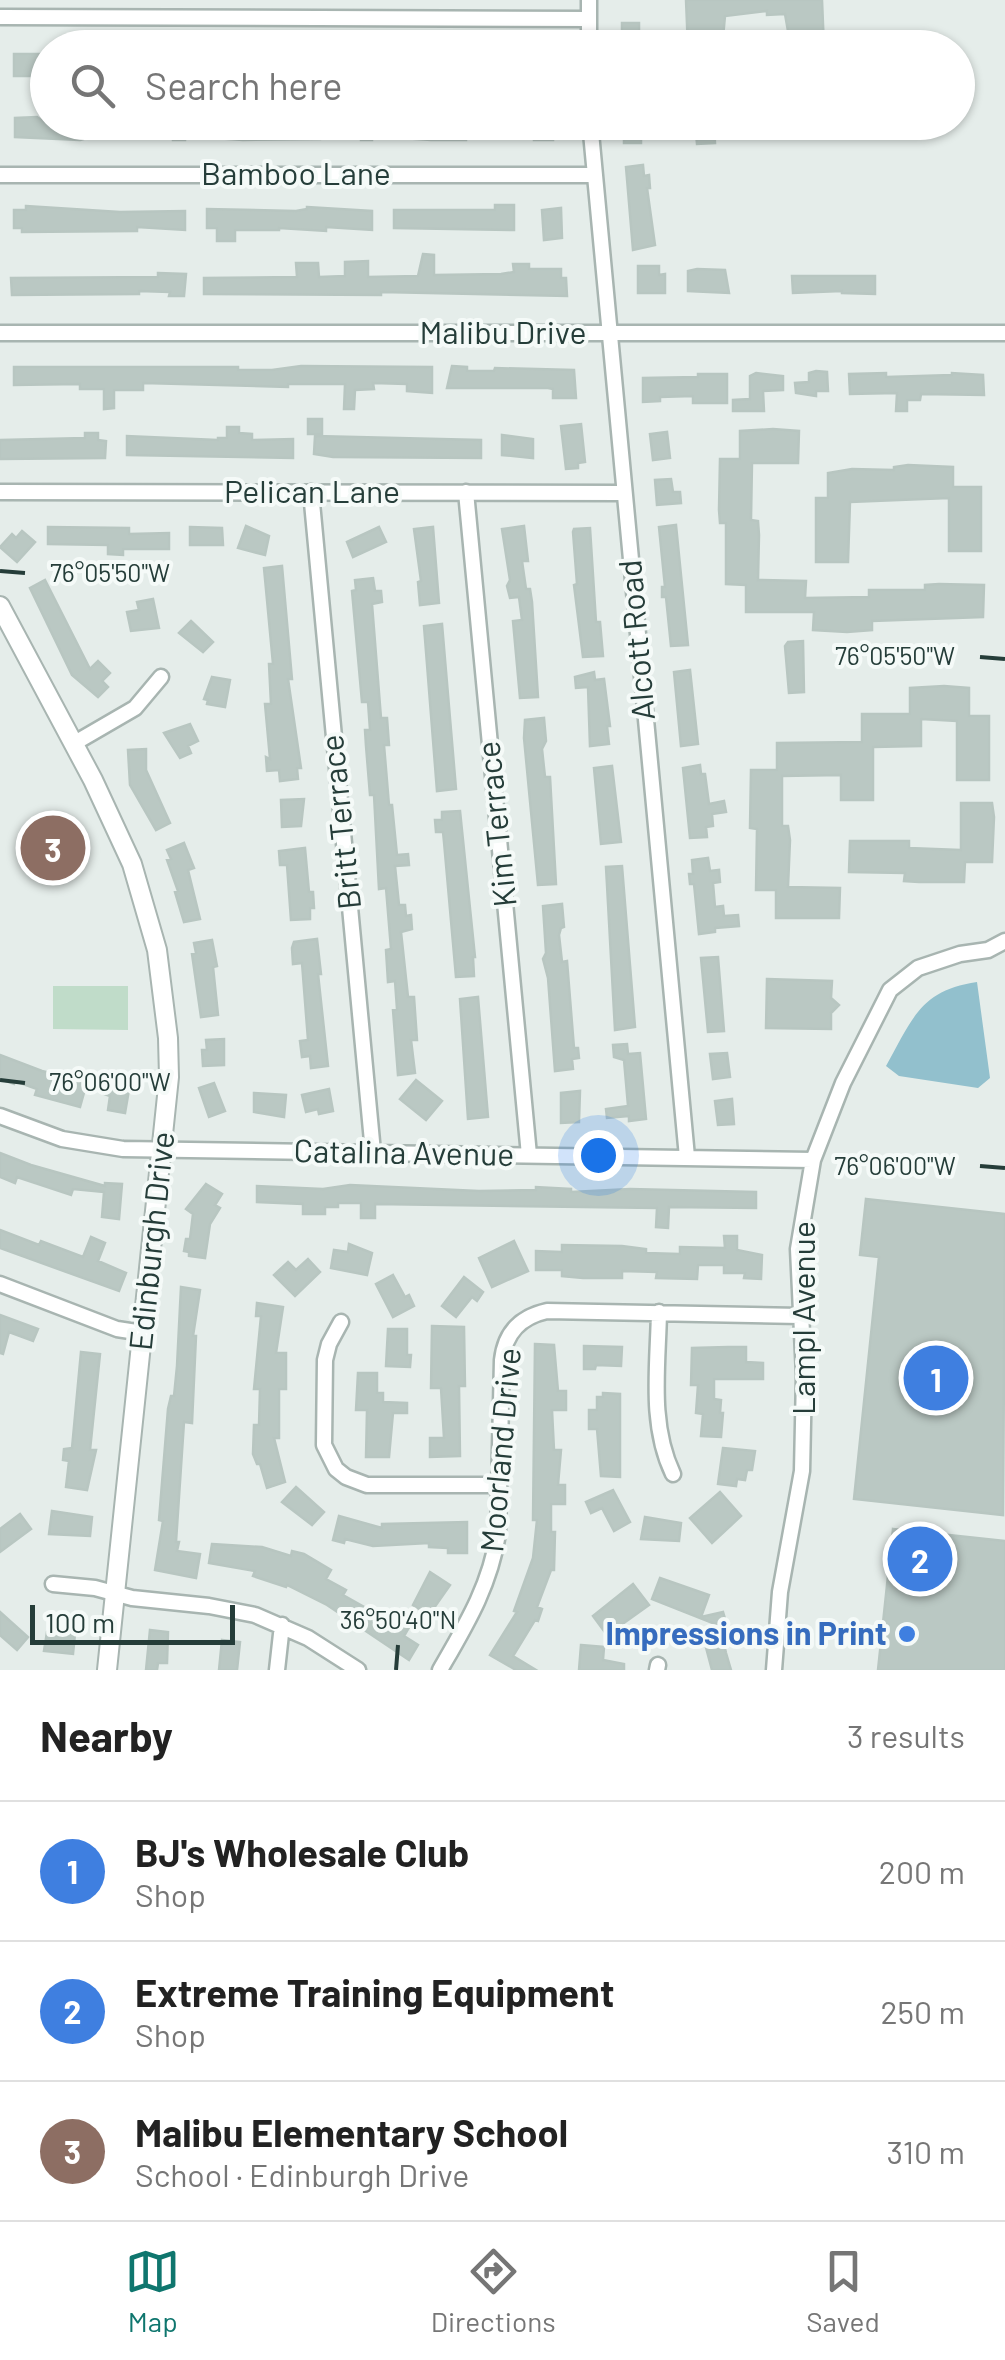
<!DOCTYPE html>
<meta charset="utf-8">
<style>
:root{--surface:#fff;--page:#f6f6f6;--text:#222;--muted:#767676;--line:#e0e0e0;--accent:#0f766e}
body{margin:0;font-family:Barlow,sans-serif;background:var(--page);color:var(--text)}
.scale{position:absolute;left:30px;bottom:25px;width:205px;box-sizing:border-box;padding-left:10px;border:5px solid #253d39;border-top:0;font-size:28px;line-height:35px;white-space:nowrap;color:#253d39;-webkit-text-stroke:8px #f5faf8;paint-order:stroke}
.you{position:absolute;left:598px;top:1155px;width:35px;height:35px;margin:-25px;border:8px solid #fff;border-radius:50%;background:#1a73e8;box-shadow:0 0 0 15px #1a73e833}
.badge{display:grid;place-items:center;width:65px;height:65px;border-radius:50%;background:var(--accent);color:#fff;font-size:32px;font-weight:700}
.pin{position:absolute;translate:-50% -50%;border:5px solid #fff;box-shadow:0 2px 10px #0006}
.list{margin:0;padding:0;list-style:none}
h2{display:flex;justify-content:space-between;align-items:center;height:130px;margin:0;padding:0 40px;font-size:42px}
h2 small{font-size:32px;font-weight:400;color:var(--muted)}
.list li{display:grid;grid-template-columns:65px 1fr auto;gap:30px;align-items:center;box-sizing:border-box;height:140px;padding:0 40px;border-top:2px solid var(--line)}
.list b{display:block;font-size:38px;white-space:nowrap}
.list p{margin:0;font-size:32px;white-space:nowrap;color:var(--muted)}
.list em{font-size:32px;font-style:normal;color:var(--muted)}
.icon{flex:none;width:55px;height:55px;fill:none;stroke:currentColor;stroke-width:2;stroke-linecap:round;stroke-linejoin:round}
.map{position:relative;flex:none;width:1005px;height:1670px;overflow:hidden}
.search{position:absolute;background:var(--surface);box-shadow:0 2px 8px #0004;left:30px;right:30px;top:30px;height:110px;display:flex;align-items:center;gap:25px;box-sizing:border-box;padding:0 35px;border-radius:55px;color:var(--muted);font-size:38px}
.sheet{height:550px;background:var(--surface)}
nav{display:flex;justify-content:space-around;align-items:center;box-sizing:border-box;height:140px;border-top:2px solid var(--line);background:var(--surface);font-size:28px;color:var(--muted)}
nav a{display:grid;justify-items:center;gap:5px}
nav .on{color:var(--accent)}
.map>svg:first-child{display:block}
.green{fill:#c0dcc9}
.water{fill:#92c0cd}
.building{fill:#bac8c3;stroke:#b8c6c1;stroke-width:2.5}
.lines{fill:none;stroke-linecap:round;stroke-linejoin:round}
.minor-casing{stroke:#a8b5b1;stroke-width:19}
.tertiary-casing{stroke:#a8b5b1;stroke-width:22}
.minor{stroke:#fff;stroke-width:14}
.tertiary{stroke:#fff;stroke-width:18}
.ticks{fill:none;stroke:#253d39;stroke-width:4}
.shop-dot{fill:#3f7fe0;stroke:#f5faf8;stroke-width:4}
.labels{text-anchor:middle;stroke-width:8;stroke-linejoin:round;paint-order:stroke}
.street-label{font-size:32px;fill:#253d39;stroke:#f5faf8}
.shop-label{font-size:32px;font-weight:bold;fill:#366cbe;stroke:#f5faf8;text-anchor:end}
.ticks-label{font-size:25px;text-anchor:middle;fill:#253d39;stroke:#f5faf8;stroke-width:8;stroke-linejoin:round;paint-order:stroke}
</style>
<div class="map">
<svg width="1005" height="1670" viewBox="0 0 1005 1670">
<rect width="100%" height="100%" fill="#e5edea"/>
<path class="green" d="M53,986H128V1030L53,1029Z"/>
<path class="water" d="M977,982L990,1078L978,1088L899,1076L886,1066C912,1020 920,990 977,982Z"/>
<path class="building" d="M686,0H822L824,48H791L785,14L767,15V11L725,16L722,48H688Z
M622,23H639V48H622Z
M14,54H42L40,76H14Z
M37,117L44,122H133V138L91,137L80,140L15,137V118Z
M155,122H320V139L243,140L185,136V140H173V138H155Z
M342,122H513V138L466,136V140H431L372,136V140H361V138L342,137Z
M535,122H552L553,140H534Z
M624,122H641V143H624Z
M695,122H714L715,143L697,144Z
M643,165L644,176L649,175L650,188H647L655,245L633,250L626,167Z
M495,205H514V230L394,228V210H495Z
M26,206L120,212L185,211V230L137,227V231L22,232V228H14V210H26Z
M307,207L372,211V230L326,227V231L279,228V230H235V241H217V228H207V209L296,211L307,209Z
M561,208L562,238L544,240L542,210Z
M423,254L434,255V275L501,274L514,272L513,264H529V269H561V278H566L567,296L381,292V295L204,294V278L297,277L296,263H318L319,277L345,276V262L368,261V277L418,276Z
M638,266H659V275L665,274V293H638Z
M697,269L725,270L729,293L688,291V271Z
M158,273L186,274L184,296H169L170,292L139,291V294L12,295L11,278L158,277Z
M792,276H875V294L842,293V291L793,293Z
M301,366L432,367V393L407,391V384L373,383L374,389L355,390L354,409H344L345,384H288V387L143,383V390H114V408L104,409V389H80V384L14,385V367H238V370H272Z
M452,366L467,367V371H494L495,368L574,370L576,398H553V389L548,388H447Z
M816,371L827,372L828,391H816V396L796,393L795,383L809,382V373Z
M756,373L783,376V390L763,391L764,411H733V400L750,399V376Z
M886,373V377L952,375V373L983,375L984,395L921,394L920,400H907V411H896L897,393L850,394L849,374Z
M698,374H727V403H693V396L660,397V401L643,402V378L698,377Z
M308,419H322V434H308Z
M581,424L585,462L578,463V468L566,469L561,426Z
M227,427H239V433L252,434V440L293,439V458L127,455V436L218,440V438H227Z
M773,429L799,431L798,463H752L751,520L758,521L759,535L758,580L806,581L805,598L869,597V590H925V585L939,584L984,585L983,617L872,621V630L847,632L813,630L814,612H746V585L726,584V523H720L719,510L720,459H740V431Z
M667,432L670,458L653,460L650,434Z
M85,433H98V440L106,441L105,458L0,459V440L85,438Z
M502,435L533,439V458L502,455Z
M315,436L481,440V458L333,457L314,454Z
M908,465L953,467V487H981V551H949V498L850,502L848,562H816V498H828V473L852,469L894,470V467Z
M671,479L673,492H680L681,503L657,505L655,480Z
M676,525L688,645L671,646L666,597H662V587H665L659,527Z
M246,526L269,536L265,555L238,548Z
M524,526L528,561H522L526,589H530L532,602L538,697L520,698L513,621L522,620L519,597L510,598L507,586L510,580L502,529Z
M48,527L129,528V534L169,533V549H123V555L108,554V545L48,544Z
M190,527L222,528L223,545H190Z
M379,527L386,542L353,557L347,542Z
M433,527L439,603L420,605L418,582L421,581L414,529Z
M590,528L596,622H600L603,656L583,657L574,585L577,584L573,532L574,529Z
M22,531L35,542L17,562L0,547L12,534L16,538Z
M282,566L292,679H288L301,768H297L298,779L280,781L279,770L267,771L266,757L270,759L265,704H271L269,664H273L264,568Z
M373,578L375,591H381L382,602L372,604L381,718H387L389,745H384L389,805H392L397,855L408,854L409,865L395,866L399,905H405L406,916L411,915L412,929L401,932L408,997H414L417,1040H411L415,1073L398,1075L393,1010L397,1009L395,981L388,982L386,950L391,949L386,888L379,889L374,795H370L366,746L365,730H370L368,702H362L352,591L356,590L355,580Z
M45,580L90,669L98,661L110,673L102,681L108,687L98,697L72,675L30,588Z
M153,599L159,628L131,631L127,612L139,610L137,602Z
M191,621L213,642L203,652L179,633Z
M442,624L456,789L437,791L424,626Z
M803,641L804,692L789,693L785,646L788,642Z
M690,670L698,744L681,746L674,672Z
M594,672L595,680L604,679L610,726H607L609,744L590,746L588,687L576,688L575,677Z
M212,677L230,680L225,707L207,704L208,700L204,699Z
M944,686L969,688V716H989V780H957V721L921,719V746L873,747V800H841V775L782,776V826H788L790,840L788,887L840,888L839,918H776V890H756L757,829L750,828L751,770H777V743L862,742V714H910V688Z
M544,718L546,741L542,749L545,777H550L556,884L538,885L524,738L525,720Z
M190,724L198,741L188,746L191,753L180,758L164,733Z
M146,749V770L170,823L156,830L130,785L128,750Z
M700,765L701,774H705L709,804L724,801L726,812L712,814L713,826L706,827L707,837L690,838L683,768Z
M612,766L621,842L601,844L594,768Z
M304,799L301,826L282,827L281,800Z
M961,803H992L994,817L992,862H965L964,882H919L904,881L905,873L849,872L850,841H909V848L961,850Z
M460,811L475,957H473L474,976L456,977L444,842L443,832H436L435,820H442V812Z
M184,843L194,868L188,870L200,919L184,922L175,892L178,891L167,860L171,859L167,850Z
M305,848L309,892H313L314,908H310V919L291,920L287,865H280L279,851Z
M708,858L710,871L719,870L720,882L713,883L715,907L723,906L724,916L738,915L739,926L715,928V932L699,934L694,884H690L689,874H693L692,860Z
M622,866L635,1027L615,1030L606,867Z
M562,904L564,927L561,928L559,935L562,962L567,961L574,1048H578L579,1058L572,1059L573,1069L555,1071L548,978L543,959L546,953L543,906Z
M317,939L321,974H318L328,1066L311,1068L310,1056L302,1057L300,1041L308,1040L302,963L293,964L292,948L294,942Z
M212,940L217,966L213,967L218,1015L201,1017L192,954L196,953L194,943Z
M718,957L724,1031L708,1032L701,958Z
M767,979L832,981L831,998L839,1005L831,1013V1029L766,1028Z
M478,997L488,1117L468,1119L460,999Z
M224,1039V1065L203,1066L202,1050H207L206,1040Z
M627,1044L628,1054L640,1053L646,1119L629,1121V1116L607,1118L606,1109L628,1106L624,1060L614,1057L613,1045Z
M727,1053L730,1077L713,1079L710,1054Z
M0,1055L42,1071L87,1082L80,1107L35,1095L37,1089L15,1081L14,1084L0,1079Z
M107,1074L131,1078L125,1113L108,1110L110,1096L104,1094Z
M416,1080L442,1101L426,1120L400,1099Z
M214,1083L225,1111L209,1117L199,1088Z
M329,1089L333,1111L319,1114L318,1109L306,1112L302,1095Z
M580,1091L579,1122L561,1123V1093Z
M254,1093L286,1095L284,1117L254,1112Z
M732,1099L734,1124L718,1125L715,1101Z
M0,1153L31,1165L105,1186V1183L122,1184L119,1219L102,1217L104,1192L73,1189L71,1195L17,1177L15,1183L0,1177Z
M206,1184L222,1194L215,1205L220,1208L210,1224L205,1258L189,1256V1252L184,1251L186,1239H190L193,1214L186,1209Z
M350,1185L479,1191L536,1190V1187L571,1189V1192L630,1189L756,1192V1208L669,1207L668,1228L656,1227L657,1208L375,1204V1218H361V1203H338V1207H325V1214H303V1204L257,1202V1186L323,1189Z
M866,1199L1005,1214L1003,1515L854,1499L879,1257L860,1255Z
M0,1230L39,1245L41,1241L83,1257L91,1237L105,1243L98,1261L126,1273L119,1291L0,1248Z
M724,1236H737V1250L762,1255L761,1279L744,1278L745,1273H724V1265H698L697,1279L656,1278L657,1272L622,1271V1278H583L562,1276V1270H536V1251L562,1252V1245L622,1246L646,1249V1253L680,1254V1247L725,1248Z
M514,1241L528,1271L492,1287L479,1258Z
M349,1244L372,1253L367,1275L331,1268L334,1250L348,1252Z
M308,1259L320,1272L295,1296L274,1275L288,1262L296,1270Z
M393,1275L405,1297L409,1295L414,1306L393,1317L376,1284Z
M464,1277L483,1292L477,1301L472,1297L456,1317L442,1306Z
M181,1287L200,1290L193,1336H196L192,1423L184,1422L176,1542H179L177,1551L200,1554L196,1578L155,1570L163,1521L159,1520L168,1409L171,1396H174L177,1366Z
M257,1303L283,1307L276,1353H286V1389H279V1438H274L285,1482L267,1488L260,1464H257L253,1454L254,1425H259L260,1389H254L261,1316H256Z
M0,1315L38,1329L33,1341L9,1332L3,1354L0,1353Z
M432,1326L464,1327L465,1386H459L460,1456L430,1457V1438H444L441,1388H431Z
M388,1329H407V1355H411L410,1367L386,1366Z
M535,1344L554,1345L558,1391H566V1410H552L554,1450H561L558,1485H565V1504H551V1532H555L554,1570H551L537,1607L542,1609L538,1621L535,1620L513,1656L536,1670H516L490,1655L517,1612L514,1611L533,1558L537,1520H533Z
M584,1346L622,1347L621,1366L596,1365L595,1369H584Z
M728,1347H746V1362L763,1363V1379H714V1399L721,1400L720,1413H723L721,1437L701,1436L703,1414L696,1413L698,1385H691L692,1348Z
M81,1352L100,1354L90,1450H96L87,1490L66,1487L69,1461L63,1460L64,1449L72,1448Z
M358,1373H377V1393H383V1402L407,1403V1413H393L389,1457H366L367,1410H356Z
M603,1393L620,1394V1477L601,1476L597,1429H589V1410H597V1397H603Z
M723,1448L755,1451L752,1470H747L745,1480L737,1479L736,1486L718,1484Z
M296,1487L324,1512L312,1525L282,1502Z
M613,1490L630,1522L614,1531L602,1508L591,1513L586,1502Z
M720,1492L741,1516L712,1543L690,1518Z
M52,1511L92,1517L90,1536L49,1534Z
M20,1514L31,1529L0,1552V1529Z
M339,1516L382,1528V1524L467,1522V1553H448V1548L429,1547V1543L373,1546L345,1539L344,1543L333,1540Z
M645,1517L681,1523L679,1541L641,1539Z
M893,1529L1005,1541V1670H878Z
M212,1544L262,1547L291,1556L292,1551L304,1554L331,1570L326,1579L346,1590L343,1595L391,1622L396,1614L411,1624L404,1636L418,1645L409,1660L327,1605L287,1585L286,1587L253,1576L255,1571L209,1563Z
M430,1572L450,1585L429,1615L413,1605Z
M660,1578L709,1595L701,1617L723,1612L726,1622L715,1624L652,1599Z
M633,1584L649,1605L607,1635L593,1616Z
M0,1612L28,1637L17,1650L0,1635Z
M150,1630L168,1632L167,1663H158L157,1670H146Z
M721,1631L726,1653L731,1670H712L703,1636Z
M47,1632L75,1634L73,1654L44,1651Z
M222,1640L240,1642L237,1670H219Z
M581,1645L604,1647L603,1660L624,1664V1670H579Z"/>
<g class="lines">
<g class="minor-casing">
<path id="minor" d="M589,0V48
M0,17L589,19
M590,122L687,1157
M0,175H593
M0,333H1005
M0,492L623,493
M311,492L373,1152
M466,492L529,1155
M73,744L135,708L161,677
M0,1116L62,1139L123,1149L813,1160
M0,1284L117,1329L143,1333
M659,1312C658,1366 649,1424 673,1474
M341,1322L329,1344L325,1360L324,1445L336,1469L346,1477L367,1485H499
M53,1584L95,1588L132,1598L209,1606L255,1615L308,1638L358,1670
M277,1670L282,1625
M440,1670C466,1625 490,1586 498,1534L502,1360C505,1333 520,1317 547,1311L800,1316
M657,1670L658,1665
M774,1670L780,1592L802,1471L804,1375L798,1249L813,1160L843,1083L890,990L918,968L960,954L988,950L1005,941"/>
</g>
<g class="tertiary-casing">
<path id="tertiary" d="M0,606L93,780L132,864L157,950L168,1038L169,1077L107,1670"/>
</g>
<use href="#minor" class="minor"/>
<use href="#tertiary" class="tertiary"/>
</g>
<path class="ticks" d="M0,571L25,573M980,657L1005,659M0,1080L25,1083M980,1166L1005,1168M396,1670L398,1645"/>
<circle class="shop-dot" cx="907" cy="1634" r="10"/>
<g class="labels">
<g class="street-label">
<text x="296" y="185">Bamboo Lane</text>
<text x="503" y="344">Malibu Drive</text>
<text x="312" y="503">Pelican Lane</text>
<text transform="translate(637 640) rotate(-95)" y="11">Alcott Road</text>
<text transform="translate(341 822) rotate(-96)" y="11">Britt Terrace</text>
<text transform="translate(497 824) rotate(-96)" y="11">Kim Terrace</text>
<text transform="translate(404 1153) rotate(1)" y="11">Catalina Avenue</text>
<text transform="translate(152 1241) rotate(-84)" y="11">Edinburgh Drive</text>
<text transform="translate(804 1318) rotate(-90)" y="11">Lampl Avenue</text>
<text transform="translate(501 1450) rotate(-85)" y="11">Moorland Drive</text>
</g>
<g class="shop-label">
<text x="887" y="1645">Impressions in Print</text>
</g>
</g>
<g class="ticks-label">
<text x="110" y="582">76°05'50"W</text>
<text x="895" y="665">76°05'50"W</text>
<text x="110" y="1091">76°06'00"W</text>
<text x="895" y="1175">76°06'00"W</text>
<text x="398" y="1629">36°50'40"N</text>
</g>
</svg>
<div class="scale">100 m</div>
<div class="you"></div>
<div class="pin badge" style="left:936px;top:1378px;background:#3f7fe0">1</div>
<div class="pin badge" style="left:920px;top:1559px;background:#3f7fe0">2</div>
<div class="pin badge" style="left:53px;top:848px;background:#8d6e63">3</div>
<div class="search"><svg class="icon" aria-label="search" viewBox="0 0 24 24"><circle cx="10" cy="10" r="6"/><path d="M15 15l6 6"/></svg>Search here</div>
</div>
<section class="sheet">
<h2>Nearby<small>3 results</small></h2>
<ul class="list">
<li><span class="badge" style="background:#3f7fe0">1</span><div><b>BJ's Wholesale Club</b><p>Shop</p></div><em>200 m</em></li>
<li><span class="badge" style="background:#3f7fe0">2</span><div><b>Extreme Training Equipment</b><p>Shop</p></div><em>250 m</em></li>
<li><span class="badge" style="background:#8d6e63">3</span><div><b>Malibu Elementary School</b><p>School · Edinburgh Drive</p></div><em>310 m</em></li>
</ul>
</section>
<nav>
<a class="on"><svg class="icon" aria-label="map" viewBox="0 0 24 24"><path d="M3 6l6-2 6 2 6-2v14l-6 2-6-2-6 2zM9 4v14M15 6v14"/></svg>Map</a>
<a><svg class="icon" aria-label="directions" viewBox="0 0 24 24"><path d="M12 3l9 9-9 9-9-9zM9 14v-3h6M13 9l2 2-2 2"/></svg>Directions</a>
<a><svg class="icon" aria-label="saved" viewBox="0 0 24 24"><path d="M7 4h10v16l-5-4-5 4z"/></svg>Saved</a>
</nav>
